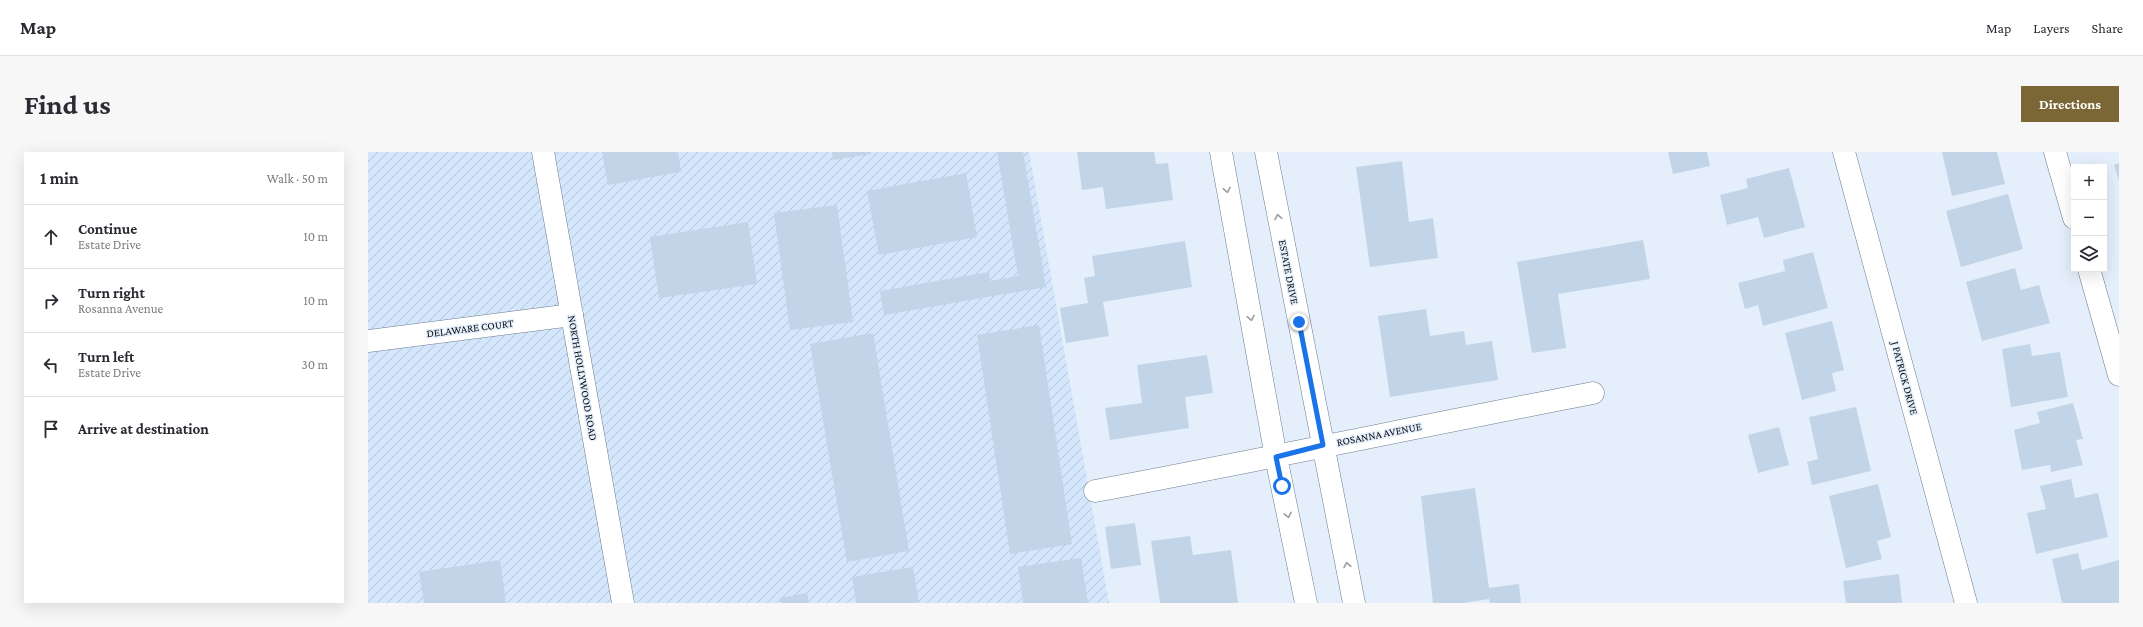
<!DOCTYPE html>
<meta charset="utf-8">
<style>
:root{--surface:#fff;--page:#f7f7f7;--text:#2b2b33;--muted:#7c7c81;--line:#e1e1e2;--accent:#7b6635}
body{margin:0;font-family:"Crimson Pro",serif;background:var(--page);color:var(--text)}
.controls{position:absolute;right:12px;top:12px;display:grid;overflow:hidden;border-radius:0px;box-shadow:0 4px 16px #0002}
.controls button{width:36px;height:36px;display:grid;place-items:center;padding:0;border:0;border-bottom:1px solid var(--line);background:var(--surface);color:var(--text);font:20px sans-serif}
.stop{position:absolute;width:12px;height:12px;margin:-9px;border:3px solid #1a73e8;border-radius:50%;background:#fff}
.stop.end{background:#1a73e8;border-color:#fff;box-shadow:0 1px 4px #0008}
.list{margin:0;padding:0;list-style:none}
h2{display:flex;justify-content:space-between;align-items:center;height:52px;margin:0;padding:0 16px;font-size:17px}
h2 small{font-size:13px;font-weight:400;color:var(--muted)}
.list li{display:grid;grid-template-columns:26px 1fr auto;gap:12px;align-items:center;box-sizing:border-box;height:64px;padding:0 16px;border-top:1px solid var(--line)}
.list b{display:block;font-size:15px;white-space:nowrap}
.list p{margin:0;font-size:13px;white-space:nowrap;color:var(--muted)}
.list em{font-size:13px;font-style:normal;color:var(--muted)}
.icon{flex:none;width:22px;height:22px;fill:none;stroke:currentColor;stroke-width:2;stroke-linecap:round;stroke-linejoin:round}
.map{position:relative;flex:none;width:1751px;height:451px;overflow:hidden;border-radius:0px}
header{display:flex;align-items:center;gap:24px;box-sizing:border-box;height:56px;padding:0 20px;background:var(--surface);border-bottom:1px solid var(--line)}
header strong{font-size:19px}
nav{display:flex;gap:22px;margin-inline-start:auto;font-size:14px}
.intro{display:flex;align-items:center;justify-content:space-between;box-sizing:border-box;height:96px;padding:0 24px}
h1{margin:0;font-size:28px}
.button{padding:10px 18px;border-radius:0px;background:var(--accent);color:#fff;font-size:14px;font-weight:700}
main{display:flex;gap:24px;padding:0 24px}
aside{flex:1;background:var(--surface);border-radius:0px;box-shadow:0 4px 16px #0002}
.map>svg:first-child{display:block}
.industrial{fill:url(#industrial-furrows)}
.building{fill:#c2d4e7}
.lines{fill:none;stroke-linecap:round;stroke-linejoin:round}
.street-casing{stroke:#6c7c8d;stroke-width:23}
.secondary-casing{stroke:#6c7c8d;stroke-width:23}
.street{stroke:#fff;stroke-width:22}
.secondary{stroke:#fff;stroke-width:22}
.oneway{stroke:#9c9fa1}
.route{stroke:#1a73e8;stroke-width:5}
.labels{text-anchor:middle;stroke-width:3;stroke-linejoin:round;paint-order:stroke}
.street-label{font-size:11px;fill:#080e14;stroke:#e4effb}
</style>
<header>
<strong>Map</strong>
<nav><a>Map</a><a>Layers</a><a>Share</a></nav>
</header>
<div class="intro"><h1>Find us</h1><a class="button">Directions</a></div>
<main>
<aside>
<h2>1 min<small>Walk · 50 m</small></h2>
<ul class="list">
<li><svg class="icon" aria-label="ahead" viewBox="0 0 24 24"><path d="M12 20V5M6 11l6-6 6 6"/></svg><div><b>Continue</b><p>Estate Drive</p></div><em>10 m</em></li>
<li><svg class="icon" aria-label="right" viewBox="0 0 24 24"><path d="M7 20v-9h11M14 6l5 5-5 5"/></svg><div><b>Turn right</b><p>Rosanna Avenue</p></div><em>10 m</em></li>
<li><svg class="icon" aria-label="left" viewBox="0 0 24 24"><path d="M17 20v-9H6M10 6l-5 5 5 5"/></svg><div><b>Turn left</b><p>Estate Drive</p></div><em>30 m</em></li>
<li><svg class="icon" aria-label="arrive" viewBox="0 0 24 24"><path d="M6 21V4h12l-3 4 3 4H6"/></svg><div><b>Arrive at destination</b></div></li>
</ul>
</aside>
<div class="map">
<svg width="1751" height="451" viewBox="0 0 1751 451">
<defs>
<pattern id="industrial-furrows" width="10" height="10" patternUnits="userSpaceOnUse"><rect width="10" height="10" fill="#d3e6fb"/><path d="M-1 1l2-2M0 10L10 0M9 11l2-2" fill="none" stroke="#b4c4d6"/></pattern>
</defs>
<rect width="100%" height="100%" fill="#e4effb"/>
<path class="industrial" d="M0,0H661L741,451H0Z"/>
<path class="building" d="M234,0H310L313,20L240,33Z
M464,0H503V2L465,8Z
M629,0H655L678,135L516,163L512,139L621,120L622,129L650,124Z
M709,0H786L788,12L800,11L805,48L738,57L735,35L714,38Z
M1300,0H1339L1342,14L1305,22Z
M1574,0H1629L1637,32L1584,44Z
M1034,9L1041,70L1065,66L1070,106L1002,115L988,15Z
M1751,11V29L1746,13Z
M1421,16L1437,75L1396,86L1390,65L1359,73L1352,43L1380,36L1378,27Z
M598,21L609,85L511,103L499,39Z
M1640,42L1655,97L1593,115L1578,59Z
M469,53L485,170L422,178L406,61Z
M380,70L389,132L291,146L282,85Z
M1275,88L1282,127L1190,142L1198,196L1164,201L1149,110Z
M817,89L824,135L735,150L741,184L698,191L692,156L720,151L716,126L727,124L724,104Z
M1445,100L1460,156L1395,174L1390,153L1377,157L1370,131L1417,119L1415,108Z
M1647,116L1653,138L1671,133L1682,171L1614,189L1598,130Z
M1058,157L1062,184L1096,179L1098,193L1124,189L1130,228L1022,245L1010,164Z
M1464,169L1476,218L1464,221L1468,239L1434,248L1417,181Z
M671,173L704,392L642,402L609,183Z
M505,181L541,399L479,410L442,192Z
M1662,192L1664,204L1692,200L1700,245L1643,255L1634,197Z
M839,203L845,241L817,245L821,276L742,288L737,256L774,251L769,213Z
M1705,251L1715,287L1708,288L1715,313L1683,320L1682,313L1654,318L1646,278L1672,271L1669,260Z
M1488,255L1503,319L1444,333L1439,310L1450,307L1441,265Z
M1411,275L1421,313L1390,321L1380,283Z
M1703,327L1707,346L1730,341L1740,385L1668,402L1659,361L1678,357L1672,334Z
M1510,332L1523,385L1509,389L1514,407L1478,416L1461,344Z
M1107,336L1121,436L1151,432L1153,451H1122L1121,447L1096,451H1065L1053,344Z
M767,371L773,413L743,417L737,375Z
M822,384L825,403L863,398L870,451H792L783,389Z
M1710,401L1714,418L1751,408V451H1694L1684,407Z
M713,406L720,451H655L650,415Z
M132,408L138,451H56L51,420Z
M545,415L551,451H488L484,425Z
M1531,422L1534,451H1478L1475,429Z
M439,441L441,451H413L412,446Z"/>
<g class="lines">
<g class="street-casing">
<path id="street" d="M853,0L908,305L938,451
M898,0L986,451
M1476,0L1598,451
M1687,0L1706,66
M1721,117L1751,223
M0,189L204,163
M727,339C893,308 1059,273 1225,241"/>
</g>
<g class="secondary-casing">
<path id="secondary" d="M175,0L255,451"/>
</g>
<use href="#street" class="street"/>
<use href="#secondary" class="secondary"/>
</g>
<defs><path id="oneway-chevron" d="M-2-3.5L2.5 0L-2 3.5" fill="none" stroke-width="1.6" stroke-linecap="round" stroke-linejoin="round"/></defs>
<g class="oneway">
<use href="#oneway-chevron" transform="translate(859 38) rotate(80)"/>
<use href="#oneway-chevron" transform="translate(910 65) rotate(-101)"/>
<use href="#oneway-chevron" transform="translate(883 166) rotate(80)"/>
<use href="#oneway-chevron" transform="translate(920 363) rotate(78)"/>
<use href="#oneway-chevron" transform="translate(979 413) rotate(-101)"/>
</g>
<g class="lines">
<path class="route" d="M914,334L908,305L955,293L931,170"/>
</g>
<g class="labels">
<g class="street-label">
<text transform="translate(921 120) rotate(79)" y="4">ESTATE DRIVE</text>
<text transform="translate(102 176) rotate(-7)" y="4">DELAWARE COURT</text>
<text transform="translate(215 226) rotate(80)" y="4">NORTH HOLLYWOOD ROAD</text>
<text transform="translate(1537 226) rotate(75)" y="4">J PATRICK DRIVE</text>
<text transform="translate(1011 282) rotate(-11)" y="4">ROSANNA AVENUE</text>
</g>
</g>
</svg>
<div class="controls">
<button>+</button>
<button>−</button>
<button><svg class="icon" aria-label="layers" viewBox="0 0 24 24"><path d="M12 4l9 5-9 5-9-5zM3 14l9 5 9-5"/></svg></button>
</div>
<div class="stop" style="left:914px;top:334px"></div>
<div class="stop end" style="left:931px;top:170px"></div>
</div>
</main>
